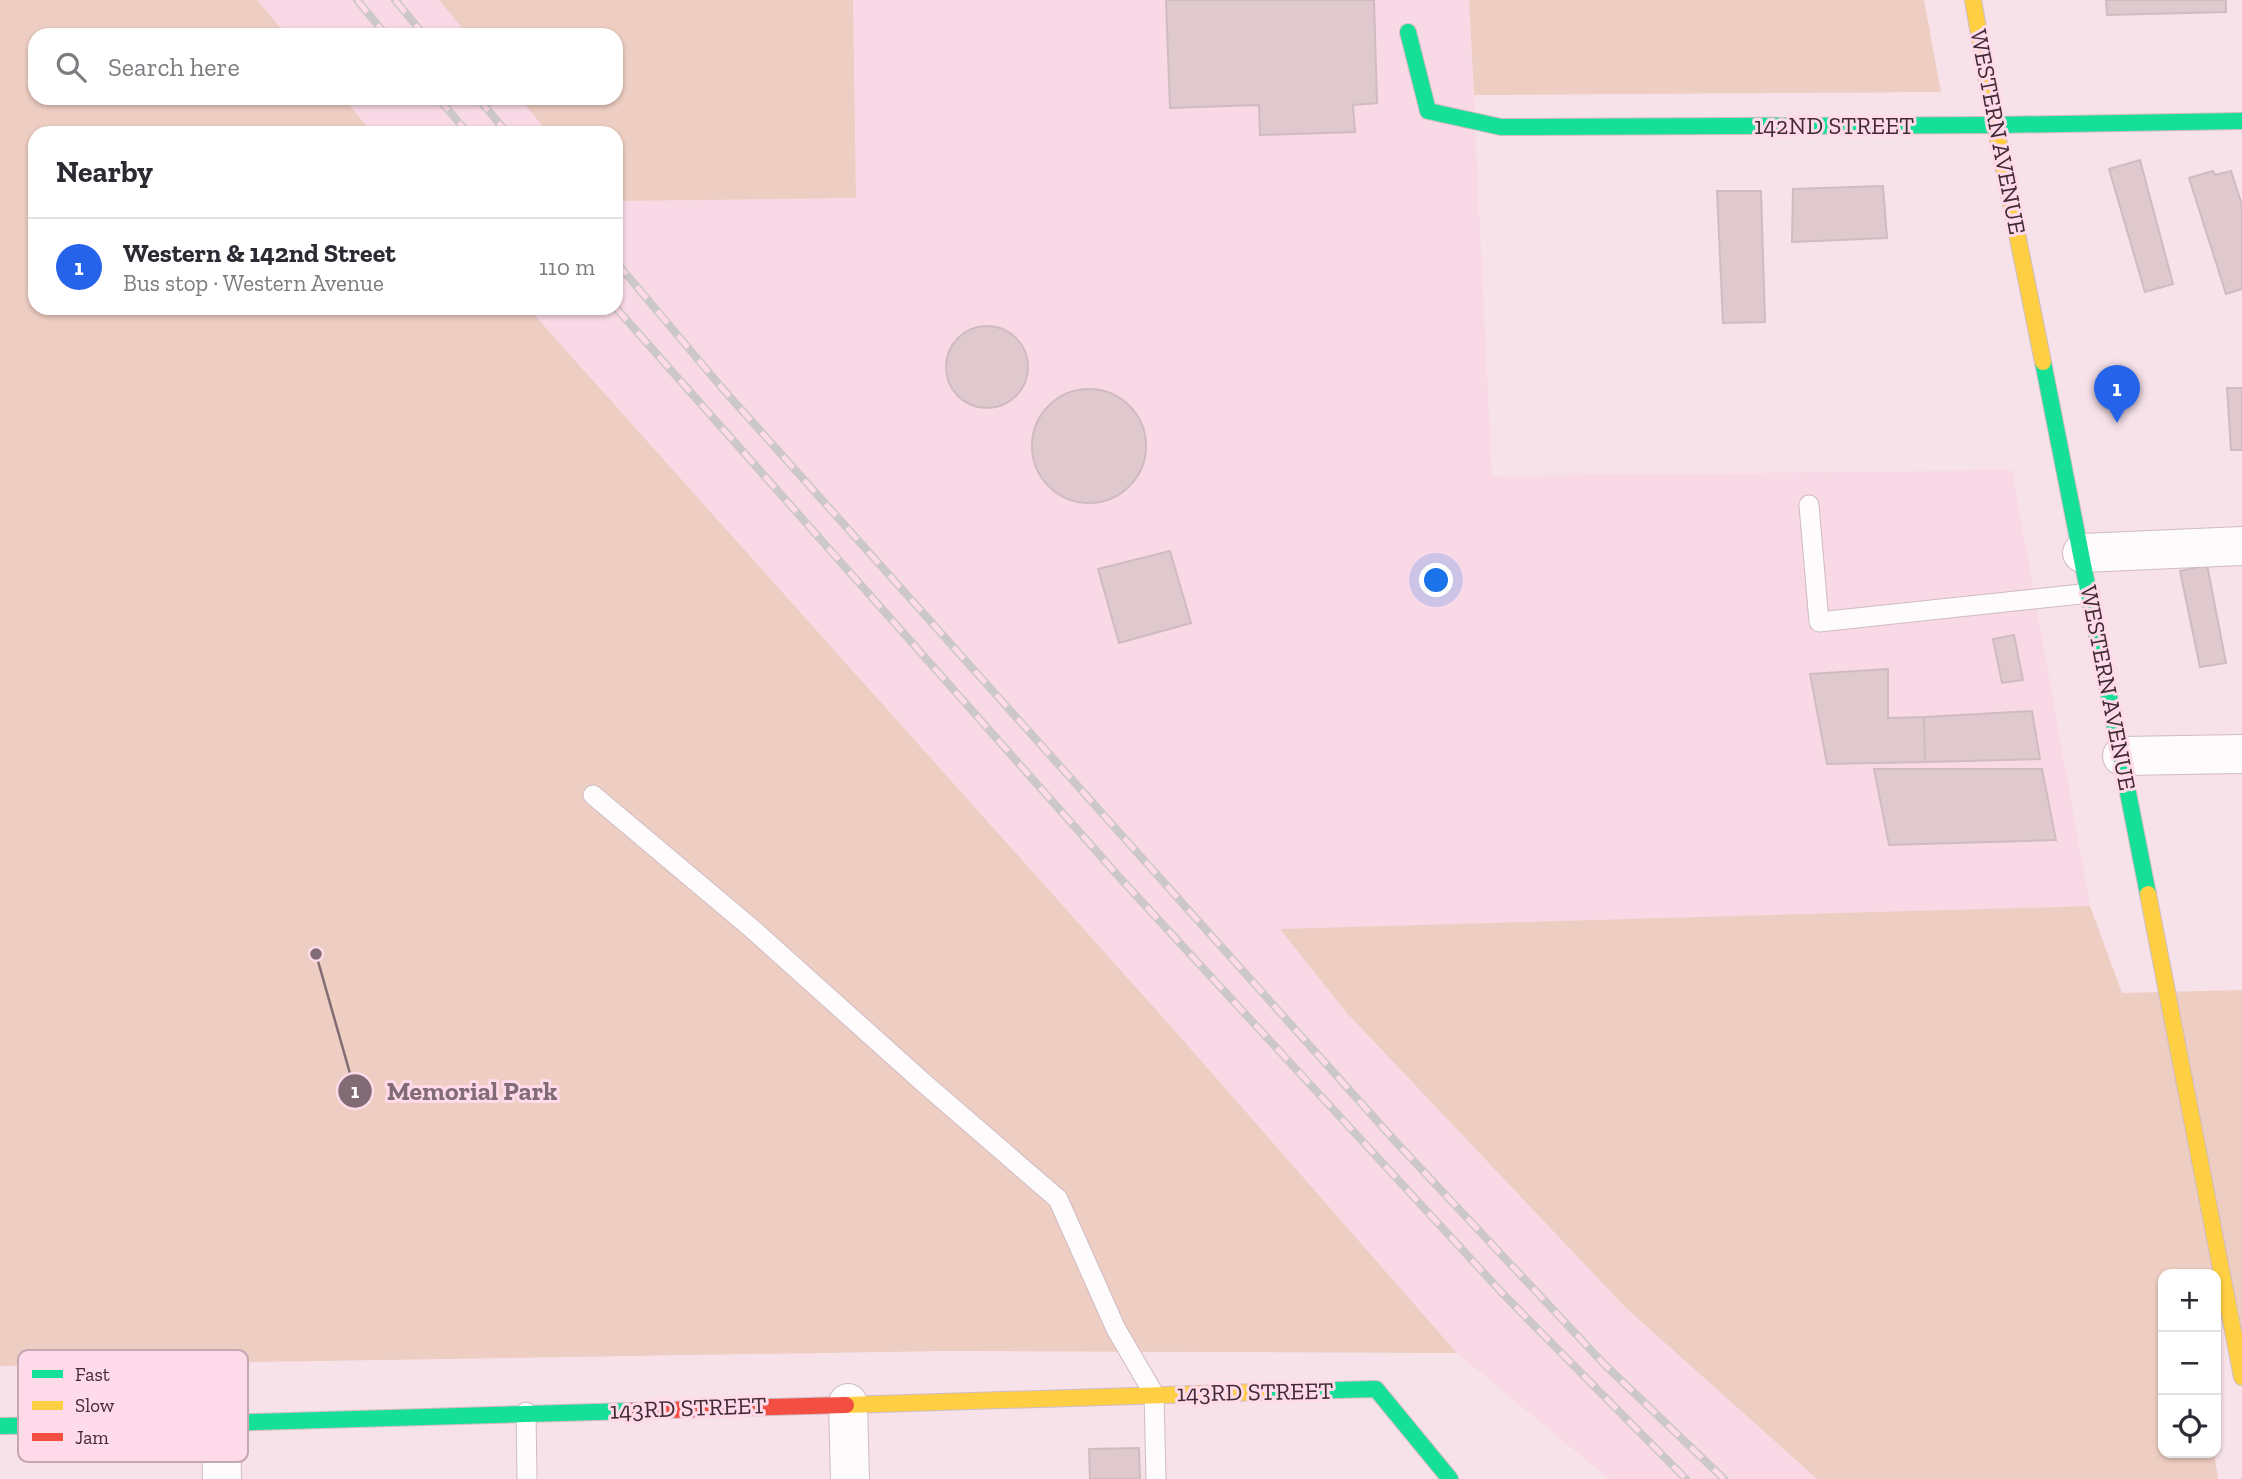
<!DOCTYPE html>
<meta charset="utf-8">
<style>
:root{--surface:#fff;--page:#f2f2f3;--text:#2b2b33;--muted:#7c7c81;--line:#e1e1e2;--accent:#2563eb}
body{margin:0;font-family:"Zilla Slab",serif;background:var(--page);color:var(--text)}
.controls{position:absolute;right:21px;bottom:21px;display:grid;overflow:hidden;border-radius:14px;box-shadow:0 2px 5px #0004}
.controls button{width:63px;height:63px;display:grid;place-items:center;padding:0;border:0;border-bottom:2px solid var(--line);background:var(--surface);color:var(--text);font:35px sans-serif}
.you{position:absolute;left:1437px;top:581px;width:24px;height:24px;margin:-18px;border:5px solid #fff;border-radius:50%;background:#1a73e8;box-shadow:0 0 0 10px #1a73e833}
.badge{display:grid;place-items:center;width:46px;height:46px;border-radius:50%;background:var(--accent);color:#fff;font-size:23px;font-weight:700}
.pin{position:absolute;translate:-50% -58px;filter:drop-shadow(0 2px 4px #0008)}
.pin::after{content:'';position:absolute;top:37px;width:24px;height:21px;background:inherit;clip-path:polygon(0 0,100% 0,50% 100%)}
.list{margin:0;padding:0;list-style:none}
h2{display:flex;justify-content:space-between;align-items:center;height:91px;margin:0;padding:0 28px;font-size:30px}
h2 small{font-size:23px;font-weight:400;color:var(--muted)}
.list li{display:grid;grid-template-columns:46px 1fr auto;gap:21px;align-items:center;box-sizing:border-box;height:98px;padding:0 28px;border-top:2px solid var(--line)}
.list b{display:block;font-size:26px;white-space:nowrap}
.list p{margin:0;font-size:23px;white-space:nowrap;color:var(--muted)}
.list em{font-size:23px;font-style:normal;color:var(--muted)}
.icon{flex:none;width:38px;height:38px;fill:none;stroke:currentColor;stroke-width:2;stroke-linecap:round;stroke-linejoin:round}
.map{position:relative;flex:none;width:2242px;height:1479px;overflow:hidden}
.search{position:absolute;background:var(--surface);box-shadow:0 2px 5px #0004;left:28px;top:28px;width:595px;height:77px;display:flex;align-items:center;gap:18px;box-sizing:border-box;padding:0 24px;border-radius:21px;color:var(--muted);font-size:26px}
.panel{position:absolute;background:var(--surface);box-shadow:0 2px 5px #0004;left:28px;top:126px;width:595px;height:189px;border-radius:21px}
.map>svg:first-child{display:block}
.built{fill:#f9d9e6}
.green{fill:#eecdc2}
.building{fill:#dfc9ce;stroke:#d0bbc0;stroke-width:2}
.lines{fill:none;stroke-linecap:round;stroke-linejoin:round}
.lane-casing{stroke:#cfbbc3;stroke-width:21}
.street-casing{stroke:#cfbbc3;stroke-width:40}
.fast-casing{stroke:#cfbbc3;stroke-width:18}
.slow-casing{stroke:#cfbbc3;stroke-width:18}
.jam-casing{stroke:#cfbbc3;stroke-width:18}
.lane{stroke:#fefbfc;stroke-width:19}
.street{stroke:#fefbfc;stroke-width:38}
.fast{stroke:#16e098;stroke-width:16}
.slow{stroke:#ffcf43;stroke-width:16}
.jam{stroke:#f24e42;stroke-width:16}
.rail-casing{stroke:#ccc7c9;stroke-width:8}
.rail{stroke:#ffdae9;stroke-width:5;stroke-dasharray:16;stroke-linecap:butt}
.labels{text-anchor:middle;stroke-width:6;stroke-linejoin:round;paint-order:stroke}
.street-label{font-size:24px;fill:#422b35;stroke:#ffdae9}
.key{fill:#ffdae9;stroke:#c6a6b3;stroke-width:2}
.key-label{font-size:19px;fill:#422b35}
.leader{fill:none;stroke:#816b74;stroke-width:2.5}
.callout-dot{fill:#816b74;stroke:#ffdae9;stroke-width:2.5}
.mark-label{font-size:21px;text-anchor:middle;font-weight:bold;fill:#fff}
.callout-label{font-size:26px;text-anchor:middle;font-weight:bold;fill:#816b74;stroke:#ffdae9;stroke-width:6;stroke-linejoin:round;paint-order:stroke}
</style>
<div class="map">
<svg width="2242" height="1479" viewBox="0 0 2242 1479">
<rect width="100%" height="100%" fill="#f7e2ea"/>
<path class="built" d="M257,0H439L468,35H287Z
M853,0H1469L1492,476L2012,470L2090,906L1281,930L1346,1012L1625,1307L1817,1479H1609L1457,1353L1175,1031L528,308H616V201L856,198Z
M343,98H520L548,133H373Z"/>
<path class="green" d="M0,0H257L287,35H35V98H343L373,133H35V308H528L1175,1031L1457,1353L944,1351L0,1366Z
M439,0H853L856,198L616,201V133H548L520,98H616V35H468Z
M1469,0H1924L1941,92L1474,95Z
M2090,906L2122,993L2242,990V1359L2216,1274H2163V1453H2214L2218,1479H1817L1625,1307L1346,1012L1280,929Z"/>
<path class="building" d="M1166,0H1374L1377,103L1353,105L1355,132L1260,135L1259,105L1170,108Z
M2106,0H2226V12L2107,15Z
M2140,160L2173,284L2145,292L2109,169Z
M2213,171L2215,175L2231,171L2242,205V289L2226,294L2189,178Z
M1883,186L1887,238L1792,242L1793,189Z
M1717,191H1761L1765,322L1723,323Z
M946 367a41 41 0 1 1 82 0a41 41 0 1 1-82 0Z
M2227,388H2242V450H2231Z
M1032 446a57 57 0 1 1 114 0a57 57 0 1 1-114 0Z
M1170,551L1191,623L1119,643L1098,569Z
M2207,565L2226,663L2200,667L2180,571Z
M2014,635L2023,680L2002,683L1993,639Z
M1888,669V718L1924,717L1925,762L1827,764L1810,674Z
M2032,711L2040,759L1925,762L1924,717Z
M1874,769H2042L2056,840L1889,845Z
M1139,1448L1140,1479H1090L1089,1449Z"/>
<g class="lines">
<g class="lane-casing">
<path id="lane" d="M1809,505L1819,622L2090,593
M593,795L750,927L925,1084L1058,1199L1116,1329L1154,1394L1156,1479
M526,1412L527,1479"/>
</g>
<g class="street-casing">
<path id="street" d="M2082,553L2242,546
M2122,756L2242,754
M848,1403L850,1479
M221,1423L222,1479"/>
</g>
<g class="fast-casing">
<path id="fast" d="M1408,32L1428,111L1501,127L1995,125L2242,121
M2043,362L2148,894
M1260,1392L1376,1389L1450,1479
M0,1426L221,1423L631,1411"/>
</g>
<g class="slow-casing">
<path id="slow" d="M1973,0L1995,125L2043,362
M2148,894L2242,1377
M846,1405L1260,1392"/>
</g>
<g class="jam-casing">
<path id="jam" d="M631,1411L846,1405"/>
</g>
<use href="#lane" class="lane"/>
<use href="#street" class="street"/>
<use href="#fast" class="fast"/>
<use href="#slow" class="slow"/>
<use href="#jam" class="jam"/>
<g class="rail-casing">
<path id="rail" d="M357,0L386,35
M395,0L424,35
M438,98L468,133
M478,98L507,133
M616,262L722,388L1395,1141L1604,1364L1724,1479
M616,308L1120,878L1505,1296L1686,1479"/>
</g>
<use href="#rail" class="rail"/>
</g>
<g class="labels">
<g class="street-label">
<text x="1834" y="134">142ND STREET</text>
<text transform="translate(1998 132) rotate(79)" y="8">WESTERN AVENUE</text>
<text transform="translate(2108 688) rotate(79)" y="8">WESTERN AVENUE</text>
<text transform="translate(1255 1392) rotate(-1)" y="8">143RD STREET</text>
<text transform="translate(688 1408) rotate(-2)" y="8">143RD STREET</text>
</g>
</g>
<rect x="18" y="1350" width="230" height="112" rx="10" class="key"/>
<rect x="32" y="1370" width="31" height="8" fill="#16e098"/>
<rect x="32" y="1401" width="31" height="9" fill="#ffcf43"/>
<rect x="32" y="1433" width="31" height="8" fill="#f24e42"/>
<g class="key-label">
<text x="75" y="1381">Fast</text>
<text x="75" y="1412">Slow</text>
<text x="75" y="1444">Jam</text>
</g>
<path class="leader" d="M316 954L355 1091"/>
<g class="callout-dot">
<circle cx="316" cy="954" r="7"/>
<circle cx="355" cy="1091" r="18"/>
</g>
<g class="mark-label">
<text x="355" y="1098">1</text>
</g>
<g class="callout-label">
<text x="472" y="1100">Memorial Park</text>
</g>
</svg>
<div class="controls">
<button>+</button>
<button>−</button>
<button><svg class="icon" aria-label="locate" viewBox="0 0 24 24"><circle cx="12" cy="12" r="6"/><path d="M12 2v4M12 18v4M2 12h4M18 12h4"/></svg></button>
</div>
<div class="you"></div>
<div class="pin badge" style="left:2117px;top:423px">1</div>
<div class="search"><svg class="icon" aria-label="search" viewBox="0 0 24 24"><circle cx="10" cy="10" r="6"/><path d="M15 15l6 6"/></svg>Search here</div>
<section class="panel">
<h2>Nearby<small></small></h2>
<ul class="list">
<li><span class="badge">1</span><div><b>Western &amp; 142nd Street</b><p>Bus stop · Western Avenue</p></div><em>110 m</em></li>
</ul>
</section>
</div>
